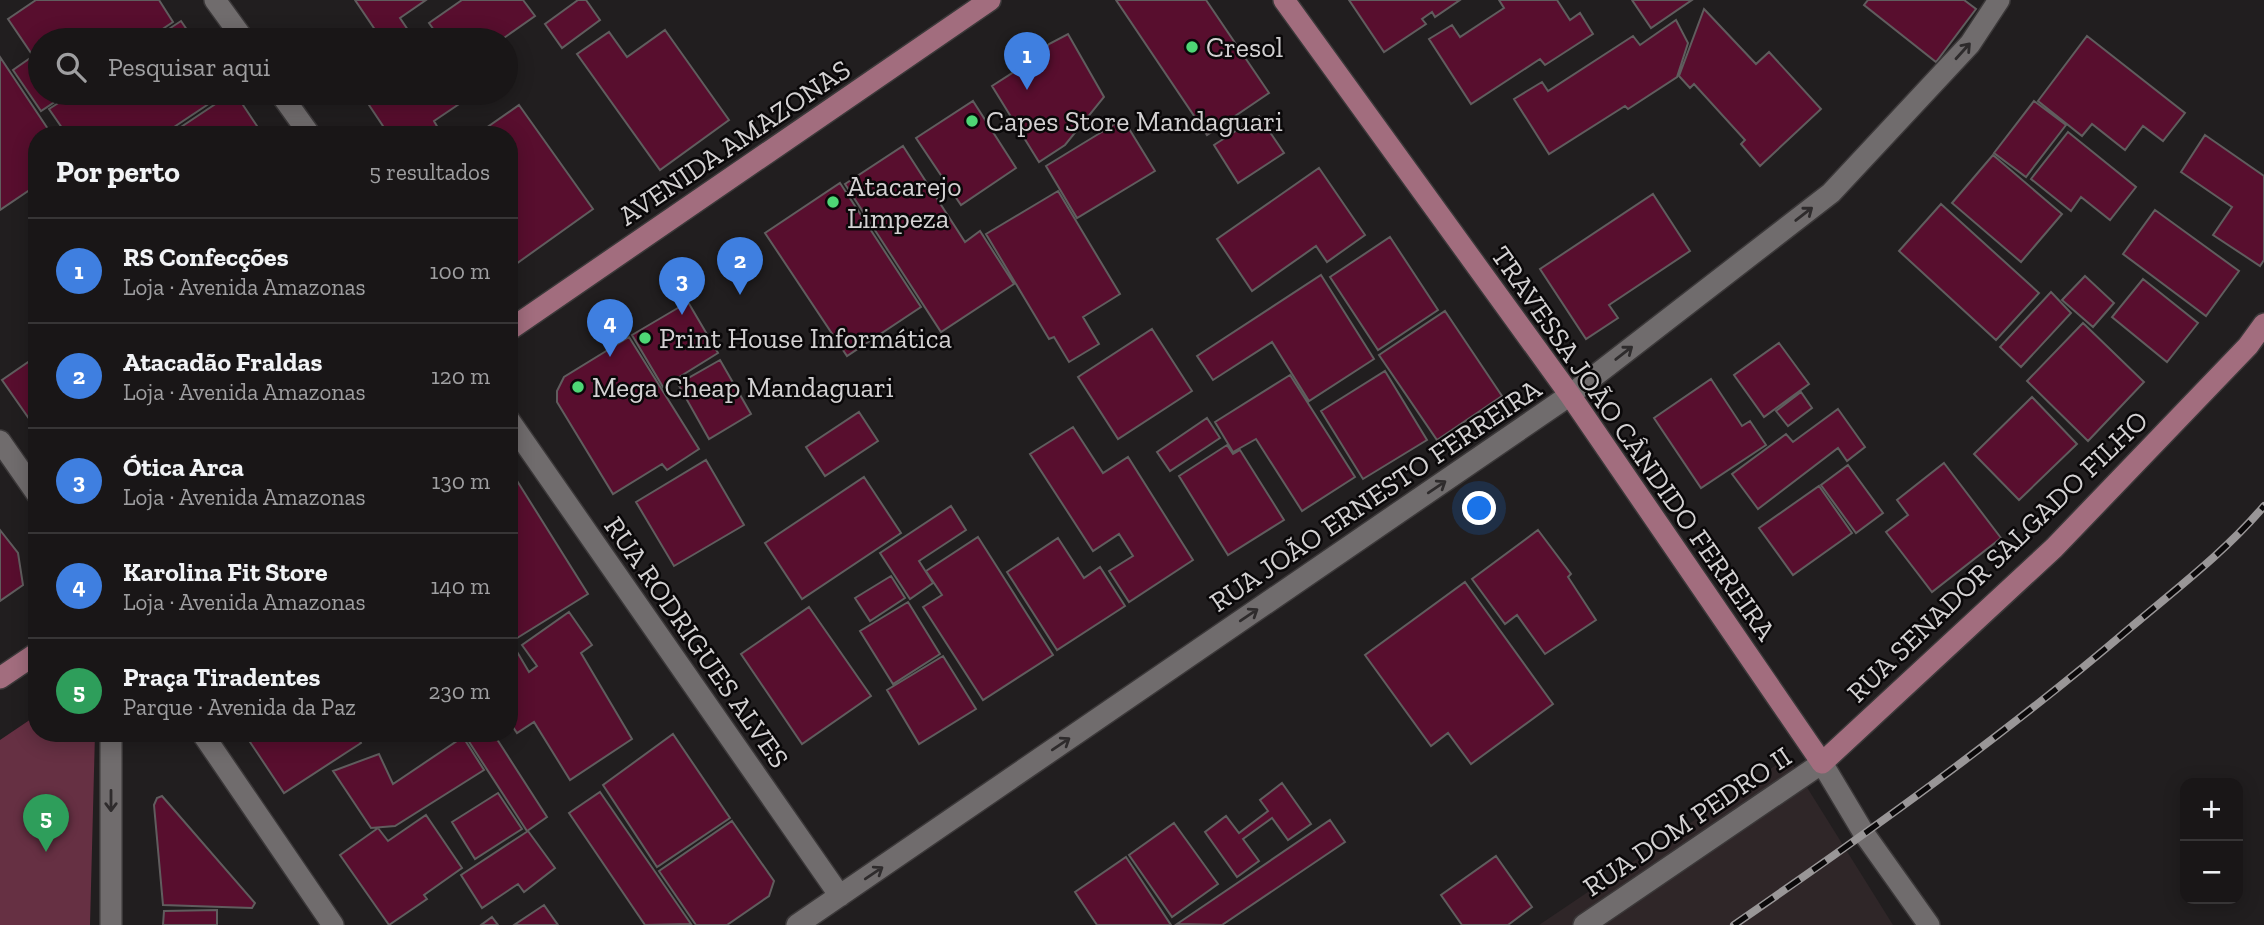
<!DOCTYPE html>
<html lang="pt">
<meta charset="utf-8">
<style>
:root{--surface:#191617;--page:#262324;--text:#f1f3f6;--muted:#9f9fa1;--line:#373536;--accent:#4ed675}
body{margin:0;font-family:"Zilla Slab",serif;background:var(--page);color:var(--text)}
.controls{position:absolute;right:21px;bottom:21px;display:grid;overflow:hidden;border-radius:14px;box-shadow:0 4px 18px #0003}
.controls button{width:63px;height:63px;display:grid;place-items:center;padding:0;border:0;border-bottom:2px solid var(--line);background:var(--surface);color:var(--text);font:35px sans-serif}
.you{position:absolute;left:1480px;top:509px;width:24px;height:24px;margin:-18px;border:5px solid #fff;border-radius:50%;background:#1a73e8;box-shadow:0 0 0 10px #1a73e833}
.badge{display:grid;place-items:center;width:46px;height:46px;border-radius:50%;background:var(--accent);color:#fff;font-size:23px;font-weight:700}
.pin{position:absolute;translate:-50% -58px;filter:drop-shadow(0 2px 4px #0008)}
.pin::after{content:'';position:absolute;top:37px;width:24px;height:21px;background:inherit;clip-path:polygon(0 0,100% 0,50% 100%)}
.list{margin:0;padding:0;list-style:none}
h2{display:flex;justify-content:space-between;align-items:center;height:91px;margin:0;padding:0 28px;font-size:30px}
h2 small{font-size:23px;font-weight:400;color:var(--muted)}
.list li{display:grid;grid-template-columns:46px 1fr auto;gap:21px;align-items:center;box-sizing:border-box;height:105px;padding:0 28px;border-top:2px solid var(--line)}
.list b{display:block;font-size:26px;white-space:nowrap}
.list p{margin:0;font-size:23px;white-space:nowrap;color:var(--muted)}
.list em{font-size:23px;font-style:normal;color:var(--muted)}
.icon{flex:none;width:38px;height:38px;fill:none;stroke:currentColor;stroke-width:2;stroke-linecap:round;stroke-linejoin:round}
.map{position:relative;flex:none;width:2264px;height:925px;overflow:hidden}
.search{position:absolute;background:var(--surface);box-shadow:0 4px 18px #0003;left:28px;top:28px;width:490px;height:77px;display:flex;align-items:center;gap:18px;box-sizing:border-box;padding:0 24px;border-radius:38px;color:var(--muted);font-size:26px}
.panel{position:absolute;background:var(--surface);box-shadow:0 4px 18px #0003;left:28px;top:126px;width:490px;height:616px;border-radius:28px}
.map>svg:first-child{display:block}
.built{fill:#2f2628}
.green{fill:#663043}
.building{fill:#580e2e;stroke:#605d5e;stroke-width:2}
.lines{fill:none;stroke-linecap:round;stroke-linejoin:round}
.minor-casing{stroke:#3b3839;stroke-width:24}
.major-casing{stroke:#3b3839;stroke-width:24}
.minor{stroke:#706c6d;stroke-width:21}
.major{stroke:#a26d7e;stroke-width:21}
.rail-casing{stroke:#999697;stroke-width:8}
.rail{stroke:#0a0809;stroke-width:5;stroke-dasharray:16;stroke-linecap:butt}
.oneway{stroke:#2e2b2c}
.poi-dot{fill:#4ed675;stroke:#0a0809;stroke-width:2.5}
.labels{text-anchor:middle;stroke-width:5;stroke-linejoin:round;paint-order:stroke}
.poi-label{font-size:28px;fill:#d3d1d2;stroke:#0a0809;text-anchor:start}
.street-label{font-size:28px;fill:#d3d1d2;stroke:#0a0809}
</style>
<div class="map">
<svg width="2264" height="925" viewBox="0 0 2264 925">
<rect width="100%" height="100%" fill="#211e1f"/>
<path class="built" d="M1788,757L1893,925H1539Z"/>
<path class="green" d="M37,715V733H95L90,925H0V740Z"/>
<path class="building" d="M36,0H159L173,22L146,40H40V93H68L41,111L13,70L33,56L8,19Z
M355,0H426L400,18L408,30L392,40H382Z
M462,0H523L535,16L501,40H441L429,23Z
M578,0H586L600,20L562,48L545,24Z
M1116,0H1206L1269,93L1207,135Z
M1349,0H1460L1435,17L1432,12L1422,19L1426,24L1384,52Z
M1499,0H1557L1570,20L1580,13L1593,34L1545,65L1540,59L1471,104L1429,39L1452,25L1460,37L1504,8Z
M1632,0H1692L1651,28Z
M1868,0H1964L1976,9L1936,62L1864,5Z
M1704,9L1756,64L1769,52L1821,109L1760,166L1741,144L1745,140L1694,84L1690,88L1679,76Z
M1676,20L1688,43L1677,77L1628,109L1625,106L1549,154L1514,99L1542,82L1548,91L1633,36L1640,45Z
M181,21L194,40H152Z
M665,30L729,120L660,170L577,54L609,32L627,57Z
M1068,34L1104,97L1065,145L1039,162L992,86L1037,57L1049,44Z
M2087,36L2185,113L2163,141L2143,126L2125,150L2092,124L2082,136L2038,101Z
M0,57L52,135H37V185L0,210Z
M74,93H225L162,135H67L49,109Z
M232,93H235L263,135H169Z
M361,93H469L471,96L434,121L442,135H389Z
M973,101L1016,168L961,205L916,138Z
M2034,101L2066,125L2026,177L1994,153Z
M519,105L593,209L509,269V135H476Z
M1259,116L1284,153L1238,183L1214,145Z
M1123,119L1155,171L1077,218L1046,166Z
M2068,132L2136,187L2110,220L2081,197L2071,211L2031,179Z
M2205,135L2264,176V260L2260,266L2213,235L2232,207L2181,172Z
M903,146L965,242L980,231L1014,284L941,332L845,184Z
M1993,155L2062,214L2021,262L1952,203Z
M1319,168L1365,235L1327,262L1316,246L1252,291L1217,239Z
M840,183L921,307L847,356L765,233Z
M1058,191L1120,294L1083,317L1099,344L1069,362L1054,337L1049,339L986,234Z
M1653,194L1690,251L1609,305L1618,318L1586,339L1540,269Z
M1941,204L2039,293L1996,340L1899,251Z
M2155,210L2239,271L2206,316L2123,254Z
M1390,237L1438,310L1378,350L1330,277Z
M1321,275L1374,359L1309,401L1272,342L1213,380L1197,356Z
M2085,276L2114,303L2093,327L2062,300Z
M2143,279L2198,323L2167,362L2112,317Z
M2051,292L2071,313L2021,367L2000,347Z
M688,302L718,353L663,387L632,335Z
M1445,311L1502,396L1437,440L1379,355Z
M2083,323L2144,382L2088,441L2027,381Z
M1152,329L1192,391L1118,439L1078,377Z
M629,337L699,449L667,470L662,464L613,494L557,402V391L564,377Z
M1779,343L1809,384L1764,417L1734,375Z
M37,356V430L2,380Z
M720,360L751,414L709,439L678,384Z
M1385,371L1427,440L1363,479L1321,411Z
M1290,375L1355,477L1302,511L1256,439L1233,452L1215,422Z
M1711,379L1742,426L1750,421L1766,445L1701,488L1654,418Z
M1801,392L1812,408L1788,426L1776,411Z
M2032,397L2077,444L2019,500L1974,454Z
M1838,409L1865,447L1847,461L1838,448L1758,509L1732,474L1786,434L1793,442Z
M859,412L878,441L825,476L806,447Z
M1207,418L1220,438L1170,471L1157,452Z
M1073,427L1103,473L1128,457L1193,560L1129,602L1109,571L1133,556L1119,534L1093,551L1030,454Z
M1227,445L1233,454L1240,450L1284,520L1228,555L1179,476Z
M706,460L744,525L674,566L636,502Z
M1944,463L2001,538L1932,592L1886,532L1908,515L1897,500Z
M1848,465L1883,513L1856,533L1821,485Z
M509,468L588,594L509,643Z
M864,477L901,533L802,599L765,543Z
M1819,486L1852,533L1793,575L1759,528Z
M951,506L966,530L919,561L933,583L910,599L880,553Z
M0,530L18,553L23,585L0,601Z
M1538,530L1571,574L1568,577L1596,620L1545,654L1517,615L1505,624L1472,579Z
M978,537L1053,655L983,700L923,607L942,595L926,571Z
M1058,538L1084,578L1100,567L1125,606L1057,650L1007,572Z
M891,576L905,598L870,621L855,598Z
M1465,582L1553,704L1471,764L1448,733L1431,746L1365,655Z
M908,602L940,654L893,684L860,631Z
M809,607L871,696L802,744L741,654Z
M569,612L592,645L581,653L632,739L570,780L534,722L517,733L509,721V654L516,650L529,672L537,666L522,645Z
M943,656L976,709L919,744L887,690Z
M244,733H355L361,743L284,793Z
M493,733L547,817L527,831L464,734Z
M673,734L730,818L657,867L603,785Z
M463,737L484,770L395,826L371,828L333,771L379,754L393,784Z
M1282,783L1311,824L1288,840L1272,818L1243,839L1259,861L1237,877L1205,832L1226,816L1239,833L1268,811L1260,800Z
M600,792L691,924L645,925L569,813Z
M498,793L522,829L475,859L452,822Z
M162,796L255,903L252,908L163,905L154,805L157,798Z
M426,815L462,868L424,895L427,899L389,925L340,855L378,828L388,841Z
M1330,820L1345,842L1222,925L1177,924Z
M732,821L774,881L769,896L727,925H696L659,871Z
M1174,823L1218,884L1172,917L1129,855Z
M528,831L555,868L524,892L518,884L482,908L461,875Z
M1496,856L1532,907L1508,925H1462L1441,895Z
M1126,857L1171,925H1097L1075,892Z
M544,905L558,925H514Z
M217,910V925H163L164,911Z
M492,917L498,925H481Z"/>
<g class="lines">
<g class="minor-casing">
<path id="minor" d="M215,0L244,40
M280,93L310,135
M509,420L840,896
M0,441L37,494
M202,733L333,925
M111,925V733
M797,925L1570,395L1831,193L1970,44L1999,0
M1584,925L1822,763L1865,835L1929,925"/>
</g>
<g class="major-casing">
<path id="major" d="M1284,0L1570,395L1822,763L2054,548L2248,346L2264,324
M509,330L990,0
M0,678L37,653"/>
</g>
<use href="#minor" class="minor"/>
<use href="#major" class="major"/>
<g class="rail-casing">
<path id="rail" d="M1734,925C1870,831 2005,735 2130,628C2176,589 2225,552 2264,506"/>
</g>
<use href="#rail" class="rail"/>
</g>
<defs><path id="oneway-shaft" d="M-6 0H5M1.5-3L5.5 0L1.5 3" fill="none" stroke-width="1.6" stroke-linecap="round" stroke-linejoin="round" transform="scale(1.75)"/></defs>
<g class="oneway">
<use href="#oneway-shaft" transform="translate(1963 51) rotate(-48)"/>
<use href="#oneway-shaft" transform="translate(1804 214) rotate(-38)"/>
<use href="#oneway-shaft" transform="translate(1624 353) rotate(-38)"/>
<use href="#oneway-shaft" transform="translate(1437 487) rotate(-34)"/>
<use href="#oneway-shaft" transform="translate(1249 615) rotate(-34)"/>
<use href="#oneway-shaft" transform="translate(1061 744) rotate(-34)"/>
<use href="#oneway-shaft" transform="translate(111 801) rotate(90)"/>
<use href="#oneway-shaft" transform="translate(874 873) rotate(-34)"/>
</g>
<g class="poi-dot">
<circle cx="1192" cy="47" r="7"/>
<circle cx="972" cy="121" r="7"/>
<circle cx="833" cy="202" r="7"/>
<circle cx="645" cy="338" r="7"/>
<circle cx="578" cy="387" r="7"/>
</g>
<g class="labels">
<g class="poi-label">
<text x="1206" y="57">Cresol</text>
<text x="986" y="131">Capes Store Mandaguari</text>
<text x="847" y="196">Atacarejo<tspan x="847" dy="32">Limpeza</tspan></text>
<text x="659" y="348">Print House Informática</text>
<text x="592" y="397">Mega Cheap Mandaguari</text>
</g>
<g class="street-label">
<text transform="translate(734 142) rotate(-34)" y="10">AVENIDA AMAZONAS</text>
<text transform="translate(1634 443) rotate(55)" y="10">TRAVESSA JOÃO CÂNDIDO FERREIRA</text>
<text transform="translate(1375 495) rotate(-34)" y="10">RUA JOÃO ERNESTO FERREIRA</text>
<text transform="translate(1997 556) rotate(-44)" y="10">RUA SENADOR SALGADO FILHO</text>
<text transform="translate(697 642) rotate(55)" y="10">RUA RODRIGUES ALVES</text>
<text transform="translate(1687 821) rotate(-34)" y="10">RUA DOM PEDRO II</text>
</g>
</g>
</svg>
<div class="controls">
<button>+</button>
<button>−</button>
</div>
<div class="you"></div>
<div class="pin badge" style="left:1027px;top:90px;background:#3f7fe0">1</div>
<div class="pin badge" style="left:740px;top:295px;background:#3f7fe0">2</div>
<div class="pin badge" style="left:682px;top:315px;background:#3f7fe0">3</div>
<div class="pin badge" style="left:610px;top:357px;background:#3f7fe0">4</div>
<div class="pin badge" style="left:46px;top:852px;background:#2e9e5b">5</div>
<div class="search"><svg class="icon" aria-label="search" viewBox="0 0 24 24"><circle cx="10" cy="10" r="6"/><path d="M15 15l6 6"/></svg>Pesquisar aqui</div>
<section class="panel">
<h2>Por perto<small>5 resultados</small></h2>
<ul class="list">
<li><span class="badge" style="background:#3f7fe0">1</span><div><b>RS Confecções</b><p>Loja · Avenida Amazonas</p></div><em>100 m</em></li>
<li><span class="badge" style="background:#3f7fe0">2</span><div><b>Atacadão Fraldas</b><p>Loja · Avenida Amazonas</p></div><em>120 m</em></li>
<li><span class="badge" style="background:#3f7fe0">3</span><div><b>Ótica Arca</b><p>Loja · Avenida Amazonas</p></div><em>130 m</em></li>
<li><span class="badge" style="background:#3f7fe0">4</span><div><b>Karolina Fit Store</b><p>Loja · Avenida Amazonas</p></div><em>140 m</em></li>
<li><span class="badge" style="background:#2e9e5b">5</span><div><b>Praça Tiradentes</b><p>Parque · Avenida da Paz</p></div><em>230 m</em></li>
</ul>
</section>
</div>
